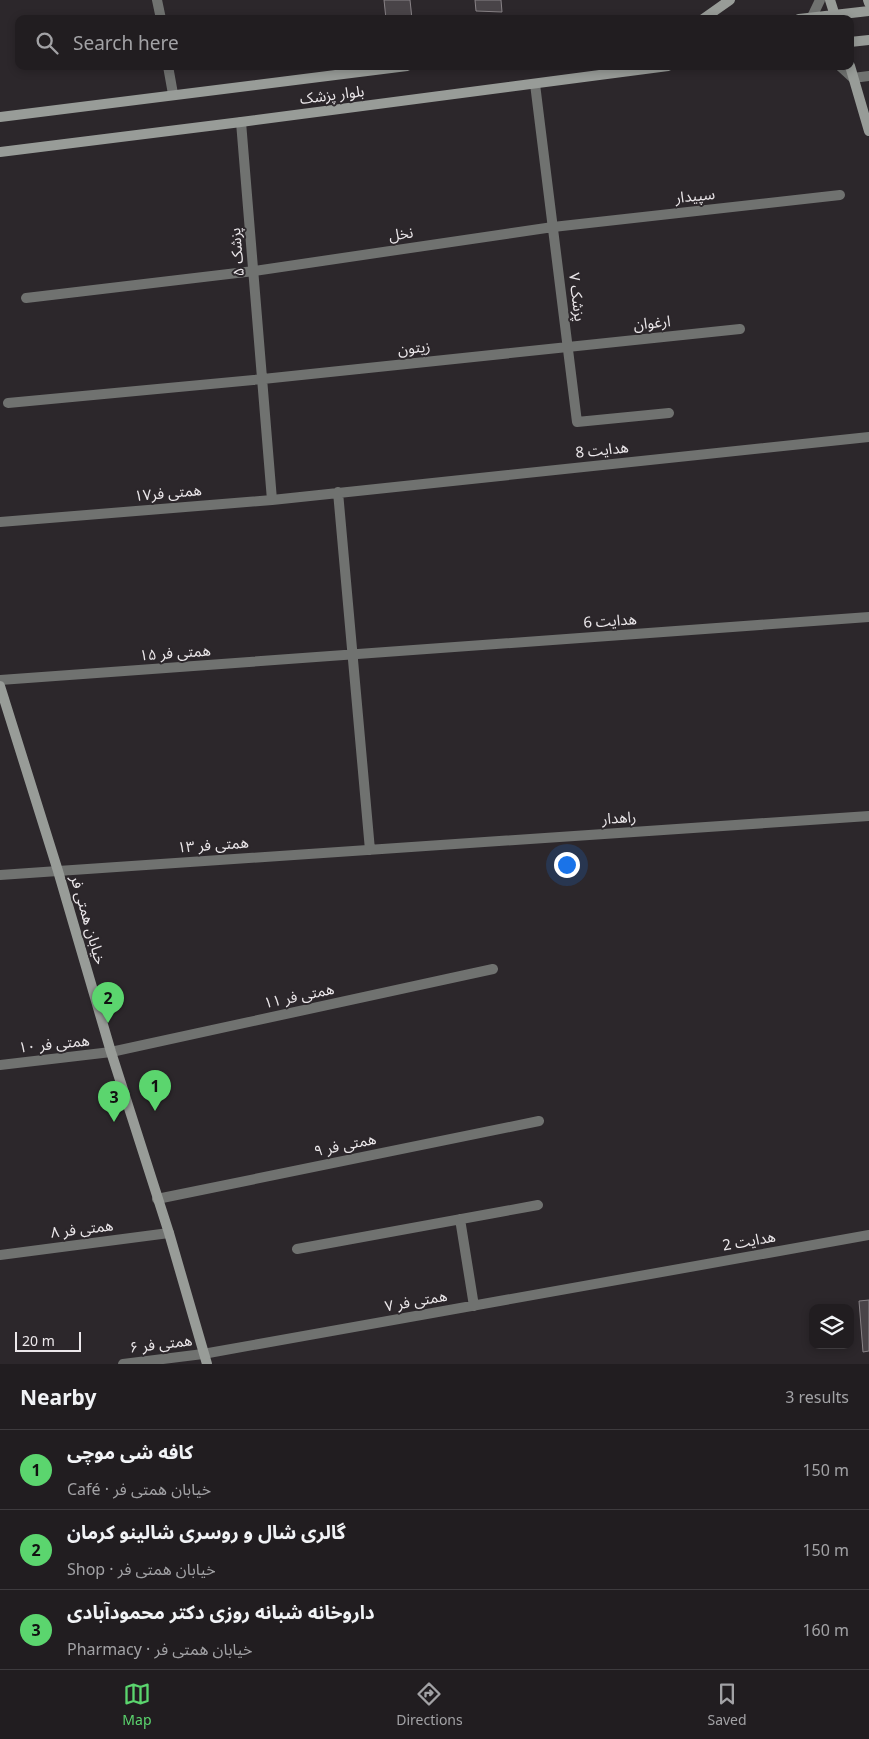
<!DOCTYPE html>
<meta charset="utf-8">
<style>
:root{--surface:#211d20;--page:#292629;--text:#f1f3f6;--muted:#a2a2a5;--line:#3e3b3e;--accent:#5bd56e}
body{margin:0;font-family:"Noto Sans","Noto Sans Arabic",sans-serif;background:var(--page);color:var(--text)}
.controls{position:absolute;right:15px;bottom:15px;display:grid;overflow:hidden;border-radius:10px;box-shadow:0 2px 8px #0003}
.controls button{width:45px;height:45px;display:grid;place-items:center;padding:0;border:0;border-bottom:1px solid var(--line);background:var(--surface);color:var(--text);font:25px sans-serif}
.scale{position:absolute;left:15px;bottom:12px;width:66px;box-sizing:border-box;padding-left:5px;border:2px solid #ece8eb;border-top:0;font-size:14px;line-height:18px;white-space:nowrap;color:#ece8eb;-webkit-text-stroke:4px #2c272b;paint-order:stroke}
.you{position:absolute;left:566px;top:864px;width:18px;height:18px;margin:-12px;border:4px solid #fff;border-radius:50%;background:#1a73e8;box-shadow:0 0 0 8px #1a73e833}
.badge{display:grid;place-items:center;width:32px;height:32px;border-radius:50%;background:var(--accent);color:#111;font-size:16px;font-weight:700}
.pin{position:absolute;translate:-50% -41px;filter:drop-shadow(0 1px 2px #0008)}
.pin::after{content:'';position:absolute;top:26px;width:18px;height:15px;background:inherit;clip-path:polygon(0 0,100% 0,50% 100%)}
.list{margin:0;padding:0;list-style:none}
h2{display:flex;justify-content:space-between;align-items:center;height:65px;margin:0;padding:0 20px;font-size:21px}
h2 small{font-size:16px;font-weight:400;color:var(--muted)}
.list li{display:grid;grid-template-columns:32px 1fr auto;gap:15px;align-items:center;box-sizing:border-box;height:80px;padding:0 20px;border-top:1px solid var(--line)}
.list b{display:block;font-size:19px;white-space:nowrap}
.list p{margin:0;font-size:16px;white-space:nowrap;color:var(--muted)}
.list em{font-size:16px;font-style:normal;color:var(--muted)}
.icon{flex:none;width:28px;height:28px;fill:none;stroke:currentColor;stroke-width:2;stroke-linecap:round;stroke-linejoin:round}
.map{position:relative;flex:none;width:869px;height:1364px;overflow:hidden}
.search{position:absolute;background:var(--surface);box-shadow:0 2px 8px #0003;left:15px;right:15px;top:15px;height:55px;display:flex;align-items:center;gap:12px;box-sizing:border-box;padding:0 18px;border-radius:10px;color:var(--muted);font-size:19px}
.sheet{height:305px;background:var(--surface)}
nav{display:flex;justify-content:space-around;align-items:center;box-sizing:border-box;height:70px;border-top:1px solid var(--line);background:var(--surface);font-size:14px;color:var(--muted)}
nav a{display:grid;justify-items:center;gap:2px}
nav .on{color:var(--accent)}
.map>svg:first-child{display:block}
.building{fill:#494448;stroke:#888286}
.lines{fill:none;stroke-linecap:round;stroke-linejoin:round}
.pedestrian{stroke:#707270;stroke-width:10}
.minor{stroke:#707270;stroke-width:10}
.tertiary{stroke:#707270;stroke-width:10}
.secondary{stroke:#989c98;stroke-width:10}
.labels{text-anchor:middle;stroke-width:4;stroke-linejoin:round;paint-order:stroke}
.street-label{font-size:15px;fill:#ece8eb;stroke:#2c272b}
</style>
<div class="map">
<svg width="869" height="1364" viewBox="0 0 869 1364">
<rect width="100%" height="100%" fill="#2c272b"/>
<path class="building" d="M384,0H410L412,19H386Z
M475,0H501L502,12L476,11Z
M869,1300V1351L863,1352L859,1301Z"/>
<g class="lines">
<path class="pedestrian" d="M811,19L820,0
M840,66L853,78L869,76"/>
<path class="minor" d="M157,0L161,19
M168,66L173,94
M535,84L577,422L669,413
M241,122L272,500
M26,298L254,271L553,227L840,195
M8,403L263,379L740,329
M338,492L370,850
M0,522L272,500L869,437
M0,680L869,617
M58,871L869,816
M0,1065L111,1052L493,969
M157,1199L539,1121
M460,1219L474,1306
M297,1249L538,1205
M0,1255L169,1233
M123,1364L203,1354L869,1235"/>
<path class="tertiary" d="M0,875L58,871"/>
<path class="secondary" d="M830,0L836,19
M868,0L869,3
M703,19L730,0
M799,19L869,11
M850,42L869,40
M850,66L869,131
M0,117L407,66
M0,152L241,122L668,66
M0,686L58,871L111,1052L169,1233L207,1364"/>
</g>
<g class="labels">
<g class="street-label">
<text transform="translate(332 95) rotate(-7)" y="5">بلوار پزشک</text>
<text transform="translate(695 196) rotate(-6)" y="5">سپیدار</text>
<text transform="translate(401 234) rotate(-8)" y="5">نخل</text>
<text transform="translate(237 252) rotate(-95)" y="5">پزشک ۵</text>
<text transform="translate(577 297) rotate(83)" y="5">پزشک ۷</text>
<text transform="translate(652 323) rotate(-6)" y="5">ارغوان</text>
<text transform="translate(414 348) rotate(-6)" y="5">زیتون</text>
<text transform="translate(602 450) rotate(-6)" y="5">هدایت 8</text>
<text transform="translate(168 493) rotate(-5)" y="5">همتی فر۱۷</text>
<text transform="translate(610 621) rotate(-4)" y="5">هدایت 6</text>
<text transform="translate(175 653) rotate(-4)" y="5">همتی فر ۱۵</text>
<text transform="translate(619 818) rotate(-4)" y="5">راهدار</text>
<text transform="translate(213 845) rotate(-4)" y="5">همتی فر ۱۳</text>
<text transform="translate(88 920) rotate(74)" y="5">خیابان همتی فر</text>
<text transform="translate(299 996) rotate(-12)" y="5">همتی فر ۱۱</text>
<text transform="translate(54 1044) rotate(-6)" y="5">همتی فر ۱۰</text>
<text transform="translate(345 1145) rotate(-12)" y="5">همتی فر ۹</text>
<text transform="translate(82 1229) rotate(-7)" y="5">همتی فر ۸</text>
<text transform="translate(749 1241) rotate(-10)" y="5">هدایت 2</text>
<text transform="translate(416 1301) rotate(-10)" y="5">همتی فر ۷</text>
<text transform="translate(161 1344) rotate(-7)" y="5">همتی فر ۶</text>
</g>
</g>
</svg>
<div class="controls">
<button><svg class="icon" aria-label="layers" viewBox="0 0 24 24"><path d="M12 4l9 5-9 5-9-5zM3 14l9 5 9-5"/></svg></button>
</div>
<div class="scale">20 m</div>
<div class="you"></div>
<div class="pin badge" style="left:155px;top:1111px">1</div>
<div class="pin badge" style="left:108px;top:1023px">2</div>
<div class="pin badge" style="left:114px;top:1122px">3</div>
<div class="search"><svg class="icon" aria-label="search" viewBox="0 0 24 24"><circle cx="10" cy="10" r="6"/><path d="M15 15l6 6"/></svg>Search here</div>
</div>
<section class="sheet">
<h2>Nearby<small>3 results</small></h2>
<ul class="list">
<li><span class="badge">1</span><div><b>کافه شی موچی</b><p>Café · خیابان همتی فر</p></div><em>150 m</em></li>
<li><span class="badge">2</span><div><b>گالری شال و روسری شالینو کرمان</b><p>Shop · خیابان همتی فر</p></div><em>150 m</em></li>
<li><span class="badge">3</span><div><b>داروخانه‌ شبانه روزی دکتر محمودآبادی</b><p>Pharmacy · خیابان همتی فر</p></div><em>160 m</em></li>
</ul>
</section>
<nav>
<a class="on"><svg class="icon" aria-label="map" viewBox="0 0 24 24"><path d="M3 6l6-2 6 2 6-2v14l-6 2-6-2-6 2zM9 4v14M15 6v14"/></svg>Map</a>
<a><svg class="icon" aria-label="directions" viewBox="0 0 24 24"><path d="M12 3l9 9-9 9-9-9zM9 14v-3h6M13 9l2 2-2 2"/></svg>Directions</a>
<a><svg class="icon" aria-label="saved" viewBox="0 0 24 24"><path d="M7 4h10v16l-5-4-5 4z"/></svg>Saved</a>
</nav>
